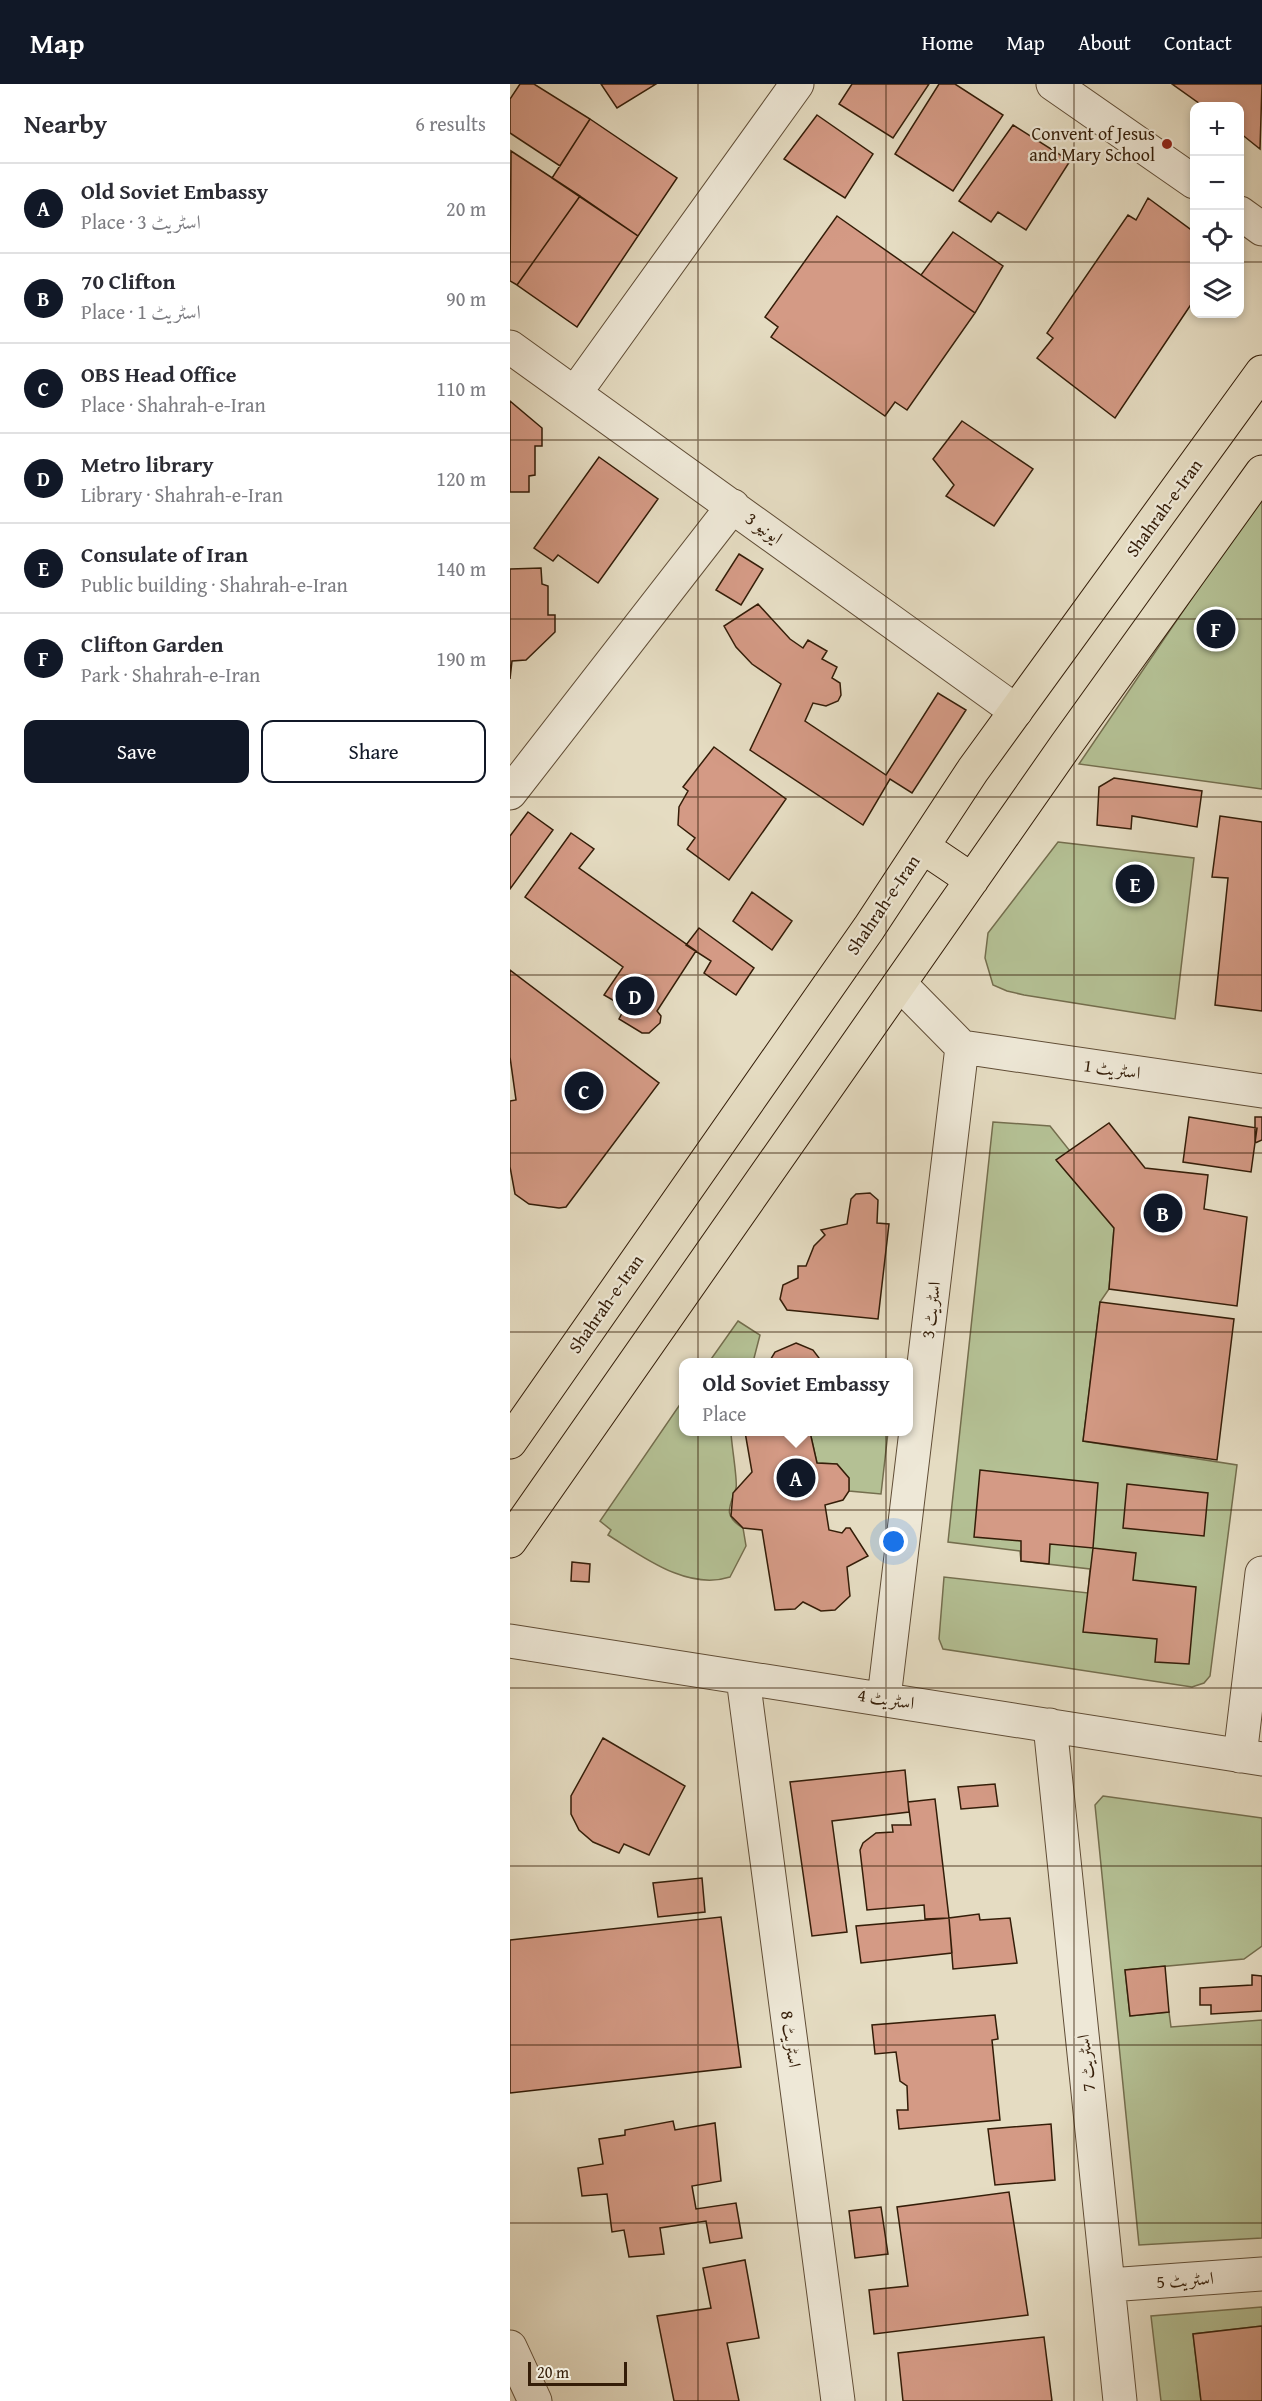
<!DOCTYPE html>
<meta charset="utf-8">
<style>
:root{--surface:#fff;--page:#f2f2f3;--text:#2b2b33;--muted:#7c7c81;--line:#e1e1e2;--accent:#111827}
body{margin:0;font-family:"Gentium Book Plus",Amiri,serif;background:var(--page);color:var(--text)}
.controls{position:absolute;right:18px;top:18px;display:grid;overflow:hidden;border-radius:12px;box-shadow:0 3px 9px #0003}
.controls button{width:54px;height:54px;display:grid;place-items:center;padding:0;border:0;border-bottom:2px solid var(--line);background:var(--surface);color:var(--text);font:30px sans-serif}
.scale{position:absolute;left:18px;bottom:15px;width:99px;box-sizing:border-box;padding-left:6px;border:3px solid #341d08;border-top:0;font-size:16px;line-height:21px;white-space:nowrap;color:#341d08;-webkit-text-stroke:4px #eee8d7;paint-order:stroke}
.you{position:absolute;left:384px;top:1458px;width:21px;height:21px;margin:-15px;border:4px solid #fff;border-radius:50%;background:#1a73e8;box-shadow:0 0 0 9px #1a73e833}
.badge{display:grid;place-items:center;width:39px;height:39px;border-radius:50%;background:var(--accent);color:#fff;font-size:20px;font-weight:700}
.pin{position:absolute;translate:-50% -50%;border:3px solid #fff;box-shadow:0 2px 6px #0006}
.popup{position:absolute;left:169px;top:1274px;width:234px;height:78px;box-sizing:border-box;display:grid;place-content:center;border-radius:12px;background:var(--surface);filter:drop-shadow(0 2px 4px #0005);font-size:20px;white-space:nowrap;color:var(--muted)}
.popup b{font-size:22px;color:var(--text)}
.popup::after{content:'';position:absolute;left:50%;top:100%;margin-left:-12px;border:12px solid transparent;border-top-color:var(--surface)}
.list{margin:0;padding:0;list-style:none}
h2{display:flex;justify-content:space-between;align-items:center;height:78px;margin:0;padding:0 24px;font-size:26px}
h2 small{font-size:20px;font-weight:400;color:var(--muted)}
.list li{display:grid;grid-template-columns:39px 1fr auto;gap:18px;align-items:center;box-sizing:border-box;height:90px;padding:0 24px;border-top:2px solid var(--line)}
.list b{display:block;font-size:22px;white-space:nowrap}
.list p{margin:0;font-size:20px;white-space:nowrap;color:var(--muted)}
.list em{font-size:20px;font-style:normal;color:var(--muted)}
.actions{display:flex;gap:12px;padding:18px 24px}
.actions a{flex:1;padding:14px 0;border:2px solid var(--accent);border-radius:12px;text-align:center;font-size:21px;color:var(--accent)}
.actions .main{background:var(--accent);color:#fff}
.icon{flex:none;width:33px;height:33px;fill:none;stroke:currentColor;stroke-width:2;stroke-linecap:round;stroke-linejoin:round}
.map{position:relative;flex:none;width:752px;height:2317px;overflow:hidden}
header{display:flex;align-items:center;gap:36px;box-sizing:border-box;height:84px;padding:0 30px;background:var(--accent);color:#fff}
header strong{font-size:28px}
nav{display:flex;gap:33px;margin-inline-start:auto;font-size:21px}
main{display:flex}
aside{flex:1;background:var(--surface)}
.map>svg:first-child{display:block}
.green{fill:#b4c094;stroke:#746e4e;stroke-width:1.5}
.building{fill:#d49a85;stroke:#341d08;stroke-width:1.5}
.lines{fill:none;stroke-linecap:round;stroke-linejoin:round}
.minor-casing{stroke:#604d36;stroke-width:35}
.major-casing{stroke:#341d08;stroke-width:35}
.minor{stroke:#eee8d7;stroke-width:33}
.major{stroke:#e5dcc2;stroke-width:33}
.grid{fill:none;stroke:#341d08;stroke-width:1.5;stroke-opacity:0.55}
.poi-dot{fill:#8f2418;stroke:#eee8d7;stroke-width:2}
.labels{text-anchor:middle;stroke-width:4.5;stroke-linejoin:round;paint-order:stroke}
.poi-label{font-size:18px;fill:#341d08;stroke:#eee8d7;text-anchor:end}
.street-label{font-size:18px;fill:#341d08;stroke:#eee8d7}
</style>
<header>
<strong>Map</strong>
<nav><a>Home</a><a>Map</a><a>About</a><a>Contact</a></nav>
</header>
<main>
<aside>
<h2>Nearby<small>6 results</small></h2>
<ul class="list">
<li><span class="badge">A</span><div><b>Old Soviet Embassy</b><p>Place · اسٹریٹ 3</p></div><em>20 m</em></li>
<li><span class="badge">B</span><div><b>70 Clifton</b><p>Place · اسٹریٹ 1</p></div><em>90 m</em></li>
<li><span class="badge">C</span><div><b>OBS Head Office</b><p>Place · Shahrah-e-Iran</p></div><em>110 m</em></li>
<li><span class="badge">D</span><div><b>Metro library</b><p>Library · Shahrah-e-Iran</p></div><em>120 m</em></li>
<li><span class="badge">E</span><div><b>Consulate of Iran</b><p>Public building · Shahrah-e-Iran</p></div><em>140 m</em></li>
<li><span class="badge">F</span><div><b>Clifton Garden</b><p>Park · Shahrah-e-Iran</p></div><em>190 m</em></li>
</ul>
<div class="actions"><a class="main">Save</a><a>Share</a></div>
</aside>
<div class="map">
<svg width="752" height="2317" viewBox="0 0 752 2317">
<rect width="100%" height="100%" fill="#e5dcc2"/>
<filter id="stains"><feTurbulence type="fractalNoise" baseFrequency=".00333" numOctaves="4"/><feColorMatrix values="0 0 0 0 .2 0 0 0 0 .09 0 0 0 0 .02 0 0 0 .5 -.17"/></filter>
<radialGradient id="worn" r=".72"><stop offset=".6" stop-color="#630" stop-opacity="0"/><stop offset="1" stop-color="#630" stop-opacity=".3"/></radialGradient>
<path class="green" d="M752,411V705L569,680Z
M548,758L684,774L665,935L514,911L497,907L483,901L475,874L478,849Z
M483,1038L540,1042L560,1067L547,1077L604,1144L599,1205L590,1218L573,1357L727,1381L700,1592L694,1599L682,1603L433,1565L429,1555L434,1493L578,1509L580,1485L511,1477L510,1467L438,1458Z
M228,1237L250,1251L243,1278H199Z
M173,1316L174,1348H221C221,1358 228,1398 226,1404C221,1421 211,1431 233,1444L236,1462L220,1493C177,1507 132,1472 98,1451L101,1446L90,1437Z
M300,1348H378L371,1410L339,1407V1394L327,1380L307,1379Z
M593,1712L752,1734V1862L734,1875L615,1886L620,1932L659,1928L661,1943L752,1936V2154L629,2161L585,1721Z
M752,2223V2242L683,2250L691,2317H651L641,2232Z"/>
<path class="building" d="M10,0H24L80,35L50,82L0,49V15Z
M91,0H146L107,24Z
M342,0H419L383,54L329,20Z
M429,0H445L493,31L443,107L385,70Z
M662,0H752L750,65L730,49V22H693Z
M307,31L363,70L335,114L274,75Z
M80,35L167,94L128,152L42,94Z
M503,41L560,77L516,146L488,128L481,138L449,117Z
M1,67L70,112L7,201L0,197Z
M70,112L128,152L67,243L7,201Z
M638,114L684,148V216L605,334L527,274L543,254L537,249L618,131L626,136Z
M327,132L465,229L397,326L385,318L375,332L261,253L268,243L255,233Z
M443,148L493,182L465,229L411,191Z
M0,317L32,344V362H25V391L19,392V408H0Z
M452,337L523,385L484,442L436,412L444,401L423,375Z
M89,373L148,415L88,499L48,471L43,477L24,464Z
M229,470L253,485L231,521L206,506Z
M31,484L32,500L38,502V531H45V548L16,576L2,577L0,595V485Z
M248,520L280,555L293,564L298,556L317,567L312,575L327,583L322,594L330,599L331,611L328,617L316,622L303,619L295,637L376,691L428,609L456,626L402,709L380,695L353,741L240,666L271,600L242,580L226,563L214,542Z
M204,663L276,715L219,796L177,765L185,754L168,741L169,723L178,707L173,703Z
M604,694L692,707L687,743L622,732L621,745L587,741L589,703Z
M18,728L43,746L0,805V752Z
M710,732L752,738V927L705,921L718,794L702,793Z
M61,749L84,765L69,784L186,867L147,927L151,932L150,939L139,949H132L109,935L115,923L94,911L113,883L15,813Z
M242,808L282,837L262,866L223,837Z
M189,844L244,884L226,911L194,889L201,877L176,861Z
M0,886L149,999L56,1123L49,1124L19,1120L5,1110L0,1083V1017L6,1016L0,973Z
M679,1033L747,1044L741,1088L673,1078Z
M745,1033H752V1056L745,1059Z
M599,1039L635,1084L698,1091L694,1125L737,1133L727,1222L599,1205L604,1144L546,1076Z
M360,1109L368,1116L367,1139L379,1140L368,1235L277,1226L270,1215L273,1201L288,1194V1182H296L304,1162L315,1151L311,1146L337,1140L341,1115L346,1110Z
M590,1218L724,1235L707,1376L573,1357Z
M286,1259L303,1266L312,1278H259L265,1268Z
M235,1348H300L307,1379L327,1380L339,1394V1407L333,1416L315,1421L319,1446L332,1449L336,1444H340L358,1472L337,1483L340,1512L325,1526L311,1527L293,1518L285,1525L265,1526L252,1446L233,1444L221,1432L223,1409L242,1388Z
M470,1386L588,1399L583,1464L540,1460L539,1480L511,1477V1457L464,1453Z
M617,1400L698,1409L694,1452L613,1444Z
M583,1464L626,1469L623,1496L686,1503L679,1580L645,1578L647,1555L573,1548Z
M62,1478L80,1480L79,1498L61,1497Z
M93,1654L175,1702L139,1771L114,1760L109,1769L83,1758L69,1746L61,1730V1712Z
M395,1686L399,1728L322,1737L337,1848L302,1852L280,1698Z
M485,1700L488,1722L451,1725L448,1703Z
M425,1715L439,1834L415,1835L414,1821L357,1826L350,1766L353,1759L366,1749L383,1748L382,1741H401L398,1718Z
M192,1794L195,1828L148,1833L143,1799Z
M469,1830L470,1836L500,1834L507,1879L443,1885L439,1834Z
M211,1833L231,1983L0,2009V1856Z
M439,1834L442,1869L351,1879L346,1842Z
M655,1882L659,1928L620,1932L615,1886Z
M742,1891L752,1892V1927L701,1930V1921H690V1904L742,1901Z
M485,1931L488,1955L482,1956L490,2036L389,2045L387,2026H398L397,2002L390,1997L386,1968L365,1970L362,1941Z
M163,2037L165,2046L205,2039L211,2097L182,2102L186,2125L226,2119L232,2154L200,2159L196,2137L150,2144L154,2170L119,2173L114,2146L102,2148L97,2110L72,2112L68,2084L93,2080L89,2055L115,2051V2046Z
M541,2040L545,2096L485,2101L478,2045Z
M499,2108L518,2231L364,2250L359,2206L398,2202L387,2123Z
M371,2123L378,2170L345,2174L339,2127Z
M235,2176L249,2254L217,2259L229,2317H164L147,2232L201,2224L193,2184Z
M752,2242V2317H691L683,2250Z
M534,2253L542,2317H393L388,2269Z"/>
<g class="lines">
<g class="minor-casing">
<path id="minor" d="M543,0L684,98
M730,129L752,145
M0,263L506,627
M65,309L287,0
M0,709L223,422
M452,963L752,1007
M0,1557L752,1675
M233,1594L328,2317
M374,1614L452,963L390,900
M540,1641L610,2317
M730,1672L752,1489
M599,2201L752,2190
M0,2263L25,2317"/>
</g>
<g class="major-casing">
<path id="major" d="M413,763L462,796
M0,1358L359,844L463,686L752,288
M0,1457L556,661L752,388"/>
</g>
<use href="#minor" class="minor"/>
<use href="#major" class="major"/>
</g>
<path class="grid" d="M188,0V2317M376,0V2317M564,0V2317M0,178H684M730,178H752M0,356H752M0,535H752M0,713H752M0,891H752M0,1069H752M0,1248H752M0,1426H752M0,1604H752M0,1782H752M0,1961H752M0,2139H752"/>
<circle class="poi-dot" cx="657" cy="60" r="6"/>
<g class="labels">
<g class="poi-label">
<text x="645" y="56">Convent of Jesus<tspan x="645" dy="21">and Mary School</tspan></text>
</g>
<g class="street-label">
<text transform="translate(654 424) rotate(-54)" y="6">Shahrah-e-Iran</text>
<text transform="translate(254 444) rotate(36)" y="6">ایونیو 3</text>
<text transform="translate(373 821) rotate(-56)" y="6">Shahrah-e-Iran</text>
<text transform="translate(602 985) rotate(8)" y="6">اسٹریٹ 1</text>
<text transform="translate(96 1220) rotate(-55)" y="6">Shahrah-e-Iran</text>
<text transform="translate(421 1226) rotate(-83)" y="6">اسٹریٹ 3</text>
<text transform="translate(376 1615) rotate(9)" y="6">اسٹریٹ 4</text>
<text transform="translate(281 1955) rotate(82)" y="6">اسٹریٹ 8</text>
<text transform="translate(576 1979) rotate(-96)" y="6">اسٹریٹ 7</text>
<text transform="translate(675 2196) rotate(-4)" y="6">اسٹریٹ 5</text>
</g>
</g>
<rect width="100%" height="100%" filter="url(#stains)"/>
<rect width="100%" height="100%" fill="url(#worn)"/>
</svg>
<div class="controls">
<button>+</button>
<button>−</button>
<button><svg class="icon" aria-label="locate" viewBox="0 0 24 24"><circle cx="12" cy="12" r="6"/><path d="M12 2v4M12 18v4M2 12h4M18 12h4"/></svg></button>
<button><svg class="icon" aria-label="layers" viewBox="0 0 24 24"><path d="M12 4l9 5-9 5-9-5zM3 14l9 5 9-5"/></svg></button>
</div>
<div class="scale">20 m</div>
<div class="you"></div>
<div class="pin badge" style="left:286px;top:1394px">A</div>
<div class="popup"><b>Old Soviet Embassy</b>Place</div>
<div class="pin badge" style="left:653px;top:1129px">B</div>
<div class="pin badge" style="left:74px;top:1007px">C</div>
<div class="pin badge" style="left:125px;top:912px">D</div>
<div class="pin badge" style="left:625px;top:800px">E</div>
<div class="pin badge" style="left:706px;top:545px">F</div>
</div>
</main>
